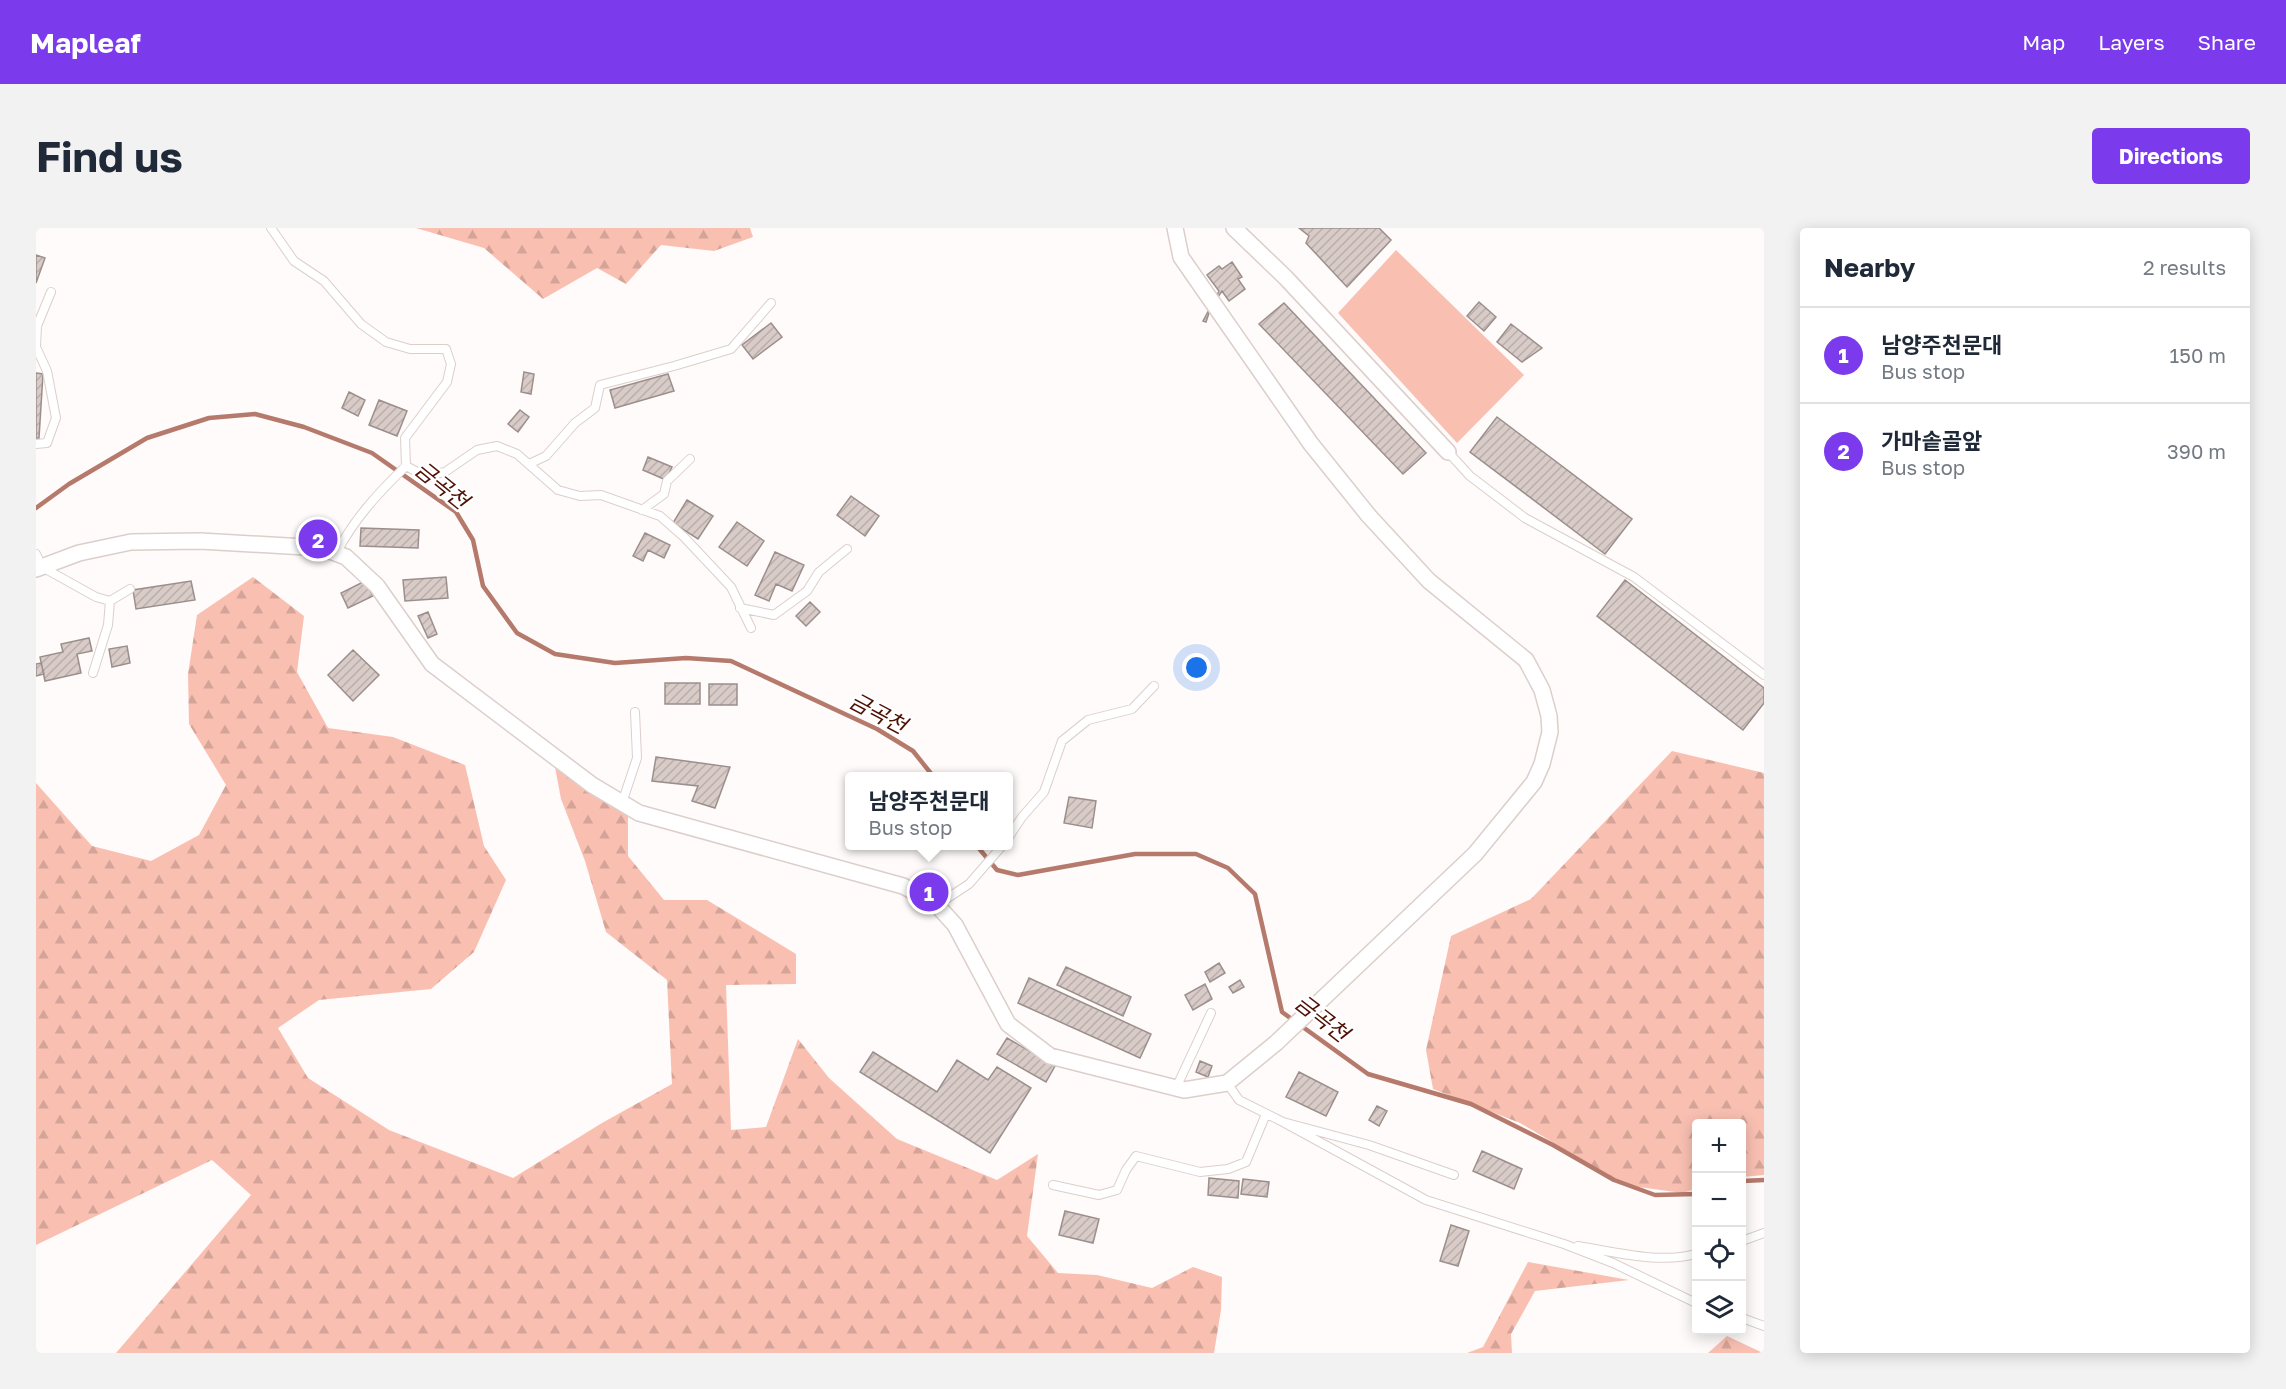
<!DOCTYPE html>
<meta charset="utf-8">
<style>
:root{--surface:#fff;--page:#f2f2f3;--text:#1f2937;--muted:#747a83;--line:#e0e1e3;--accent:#7c3aed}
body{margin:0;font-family:"Golos Text","Noto Sans KR",sans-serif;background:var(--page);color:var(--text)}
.controls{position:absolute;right:18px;bottom:18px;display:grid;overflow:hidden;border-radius:6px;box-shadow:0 3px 15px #0003}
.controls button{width:54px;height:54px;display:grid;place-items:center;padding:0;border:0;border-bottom:2px solid var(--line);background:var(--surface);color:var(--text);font:30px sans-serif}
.you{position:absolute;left:1161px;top:440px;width:21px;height:21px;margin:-15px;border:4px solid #fff;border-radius:50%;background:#1a73e8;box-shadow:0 0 0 9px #1a73e833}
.badge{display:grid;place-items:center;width:39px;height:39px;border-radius:50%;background:var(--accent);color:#fff;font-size:20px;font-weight:700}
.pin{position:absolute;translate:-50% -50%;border:3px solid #fff;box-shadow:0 2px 6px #0006}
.popup{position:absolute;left:809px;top:544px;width:168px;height:78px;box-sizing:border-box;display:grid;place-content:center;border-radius:6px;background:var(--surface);filter:drop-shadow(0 2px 4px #0005);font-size:20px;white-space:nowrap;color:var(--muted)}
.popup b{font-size:22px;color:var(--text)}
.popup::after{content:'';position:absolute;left:50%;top:100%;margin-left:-12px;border:12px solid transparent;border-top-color:var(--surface)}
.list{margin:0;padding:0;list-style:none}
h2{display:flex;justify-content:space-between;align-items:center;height:78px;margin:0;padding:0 24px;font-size:26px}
h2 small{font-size:20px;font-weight:400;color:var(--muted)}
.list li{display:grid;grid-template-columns:39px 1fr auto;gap:18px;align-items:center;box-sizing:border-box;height:96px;padding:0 24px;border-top:2px solid var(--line)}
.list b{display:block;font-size:22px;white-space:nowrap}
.list p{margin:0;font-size:20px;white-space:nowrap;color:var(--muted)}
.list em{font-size:20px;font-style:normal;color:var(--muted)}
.icon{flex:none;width:33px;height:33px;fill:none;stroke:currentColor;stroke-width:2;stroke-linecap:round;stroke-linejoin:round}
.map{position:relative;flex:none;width:1728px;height:1125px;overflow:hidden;border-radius:6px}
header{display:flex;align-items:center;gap:36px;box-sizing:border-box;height:84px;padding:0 30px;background:var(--accent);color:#fff}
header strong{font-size:28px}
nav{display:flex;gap:33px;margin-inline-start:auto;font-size:21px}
.intro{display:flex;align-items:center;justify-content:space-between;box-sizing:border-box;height:144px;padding:0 36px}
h1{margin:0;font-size:42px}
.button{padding:15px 27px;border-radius:6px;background:var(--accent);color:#fff;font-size:21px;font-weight:700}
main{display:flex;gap:36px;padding:0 36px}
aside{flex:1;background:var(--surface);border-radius:6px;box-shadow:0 3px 15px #0003}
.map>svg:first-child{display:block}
.forest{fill:url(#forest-firs)}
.park{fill:#f9c0b2}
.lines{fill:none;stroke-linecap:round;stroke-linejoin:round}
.stream{stroke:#b57a6c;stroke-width:4.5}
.building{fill:url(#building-hatch);stroke:#9b8f8c;stroke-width:1.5}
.lane-casing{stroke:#dccfcb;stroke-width:10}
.street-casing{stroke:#dccfcb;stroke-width:18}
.lane{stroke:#fff;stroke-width:8}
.street{stroke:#fff;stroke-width:15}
.labels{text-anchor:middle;stroke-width:5;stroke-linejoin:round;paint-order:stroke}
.water-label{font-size:22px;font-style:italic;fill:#4f1003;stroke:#fff}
</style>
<header>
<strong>Mapleaf</strong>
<nav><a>Map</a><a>Layers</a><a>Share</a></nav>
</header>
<div class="intro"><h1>Find us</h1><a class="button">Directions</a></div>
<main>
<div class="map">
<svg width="1728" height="1125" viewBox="0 0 1728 1125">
<defs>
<pattern id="forest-firs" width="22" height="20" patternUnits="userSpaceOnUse" patternTransform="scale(1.5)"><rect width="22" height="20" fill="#f9c0b2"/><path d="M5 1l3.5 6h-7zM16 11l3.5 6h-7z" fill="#d5a498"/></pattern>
<pattern id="building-hatch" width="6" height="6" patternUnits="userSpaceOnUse" patternTransform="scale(1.5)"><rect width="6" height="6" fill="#d9ccc8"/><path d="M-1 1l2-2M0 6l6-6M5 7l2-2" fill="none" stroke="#baaeab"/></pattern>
</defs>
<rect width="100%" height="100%" fill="#fefbfa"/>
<path class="forest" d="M380,0H714L717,9L678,23L625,17L590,56L561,40L507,71L448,20Z
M217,349L268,388L261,444L292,500L357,509L429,537L448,618L470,652L438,724L395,761L283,772L242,800L272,850L353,902L477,950L566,895L636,856L631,752L570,704L549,633L525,571L519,539L592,585V628L628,672H671L760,726V756L690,757L695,902L730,899L762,811L793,850L861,911L961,952L1002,926L991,1008L1022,1045L1061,1047L1116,1060L1157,1039L1186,1049L1185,1082L1178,1125H80L215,967L176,932L0,1017V555L56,618L115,633L163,607L190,557L153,496L152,446L161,387Z
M1636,523L1728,545V947L1706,949V896H1660V961L1646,965L1589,957L1484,895L1397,861L1390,822L1415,708L1495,671Z
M1492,1034L1593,1052L1499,1063L1475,1106L1476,1125H1431L1447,1119Z
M1691,1108L1727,1125H1672Z"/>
<path class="park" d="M1360,22L1488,147L1421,215L1302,85Z"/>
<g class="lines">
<path class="stream" d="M0,280L33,256L111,210L173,190L219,186L268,199L336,225L420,284L437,312L447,358L481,405L519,426L579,435L650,430L695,433L841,501L877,523L897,548
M941,618L961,642L982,647L1099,626H1160L1192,640L1219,666L1246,784L1332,846L1435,876L1517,917L1578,952L1619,967L1660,966
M1706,953L1728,952"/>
</g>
<path class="building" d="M1263,0H1343L1355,12L1311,59L1270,15L1273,8Z
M0,27L9,30L0,55Z
M1196,34L1206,49L1202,51L1209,61L1193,73L1186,63L1175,79L1170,94L1167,93L1183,63L1171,47L1183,38L1186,41Z
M1443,74L1460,89L1448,103L1431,88Z
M1248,75L1390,225L1367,246L1223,96Z
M735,95L746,109L717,131L706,117Z
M1475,96L1506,120L1486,134L1461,114Z
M488,144L498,146L495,166L485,164Z
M0,145L7,146L3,210H0Z
M632,146L638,163L579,180L574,162Z
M313,164L329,172L322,188L306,180Z
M343,172L371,183L361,208L333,197Z
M484,182L493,189L482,204L472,196Z
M1461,189L1596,291L1569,326L1434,224Z
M612,229L636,239L630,252L607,242Z
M815,268L843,288L829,308L801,287Z
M651,272L677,288L662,311L637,295Z
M701,294L728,313L711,338L683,319Z
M325,300L383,302L382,320L324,318Z
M609,305L634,317L628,330L612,322L607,333L597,328Z
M739,324L768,337L756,363L740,356L733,373L719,367Z
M410,349L412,370L369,373L367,352Z
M1589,352L1728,460V475L1707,502L1561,388Z
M155,353L159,372L100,381L97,362Z
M329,353L337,368L312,380L305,365Z
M774,374L784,384L770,398L760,388Z
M392,384L401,406L392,410L382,388Z
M53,410L56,423L41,426L45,445L9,453L4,429L27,424L25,416Z
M91,418L94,435L76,439L73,421Z
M317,422L343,447L317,473L292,447Z
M5,435L8,446L0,448V436Z
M629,455H664V476H629Z
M673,456H701V477H673Z
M620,529L694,539L679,580L656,573L662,558L616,553Z
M1033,569L1060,573L1056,600L1028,595Z
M1183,735L1189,745L1174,754L1169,744Z
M1030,739L1095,769L1087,788L1021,757Z
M993,750L1115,806L1104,830L982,775Z
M1204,752L1208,759L1197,765L1193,759Z
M1169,756L1176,771L1157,782L1149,767Z
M971,810L1019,838L1010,854L961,826Z
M837,824L901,864L921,832L952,852L961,839L995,860L954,925L824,844Z
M1164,833L1176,838L1172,849L1160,844Z
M1263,844L1302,864L1290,888L1250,869Z
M1341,878L1351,883L1343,898L1333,892Z
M1446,923L1486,941L1478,961L1437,943Z
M1173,950L1203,953L1202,970L1172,967Z
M1207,951L1233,954L1231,969L1205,966Z
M1029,983L1063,991L1057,1015L1023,1007Z
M1415,997L1433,1003L1422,1038L1404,1033Z"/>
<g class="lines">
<g class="lane-casing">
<path id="lane" d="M235,0L258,33L288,53L325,96L350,114L374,121H410L415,136L411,154L369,210L370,238C343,264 317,292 300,326
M0,216L11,215L20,190L11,143L0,119L1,98L15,64
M1412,224L1434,248L1489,290L1598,349L1728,447
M493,236L510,228L539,195L559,180L564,157L638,138L695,121L735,75
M370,238L389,248L409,244L441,222L461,218L481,226L522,262L544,268L565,267L624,288L648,309L695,359L715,400
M606,282L628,266L631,253L654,231
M0,326L6,339L60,369L74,373L94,361
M704,380L738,387L771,363L783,344L811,321
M57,445L72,397L74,373
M586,575L601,530L599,484
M972,610L986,589L1008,564L1026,513L1052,492L1096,481L1118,458
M901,677L933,656L966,618
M1191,855L1203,872L1247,894L1333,917L1418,947
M1140,860L1175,785
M1247,894L1390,972L1528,1016L1577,1035L1660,1075
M1017,957L1063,967L1081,962L1090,942L1100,928L1164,944L1192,941L1210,934L1230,886
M1706,1013L1728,1005
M1542,1018C1579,1024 1623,1036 1660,1026
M1706,1090L1728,1098"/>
</g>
<g class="street-casing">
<path id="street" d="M1198,0L1250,50L1412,224
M0,341L43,325L95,314L164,313L286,320L310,329L341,358L396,436L556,557L603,585L867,658L899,675L919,697L972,796L1014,828L1148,862L1191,855L1240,815L1439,626L1498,554L1506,536L1514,504L1513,488L1506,462L1490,432L1393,353L1333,288L1275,216L1145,29L1139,0"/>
</g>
<use href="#lane" class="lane"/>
<use href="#street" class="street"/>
</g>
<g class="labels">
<g class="water-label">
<text transform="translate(406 257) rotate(39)" y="8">금곡천</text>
<text transform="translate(842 485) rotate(28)" y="8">금곡천</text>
<text transform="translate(1286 790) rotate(38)" y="8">금곡천</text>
</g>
</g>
</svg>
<div class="controls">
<button>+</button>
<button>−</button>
<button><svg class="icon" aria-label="locate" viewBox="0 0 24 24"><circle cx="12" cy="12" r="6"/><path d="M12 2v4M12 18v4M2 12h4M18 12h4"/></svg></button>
<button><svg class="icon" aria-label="layers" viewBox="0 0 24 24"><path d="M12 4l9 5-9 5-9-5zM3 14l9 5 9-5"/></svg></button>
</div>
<div class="you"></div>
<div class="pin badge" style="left:893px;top:664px">1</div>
<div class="popup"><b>남양주천문대</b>Bus stop</div>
<div class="pin badge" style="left:282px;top:311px">2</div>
</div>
<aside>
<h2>Nearby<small>2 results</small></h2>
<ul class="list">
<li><span class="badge">1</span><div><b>남양주천문대</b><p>Bus stop</p></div><em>150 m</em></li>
<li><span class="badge">2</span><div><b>가마솥골앞</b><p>Bus stop</p></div><em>390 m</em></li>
</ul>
</aside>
</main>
